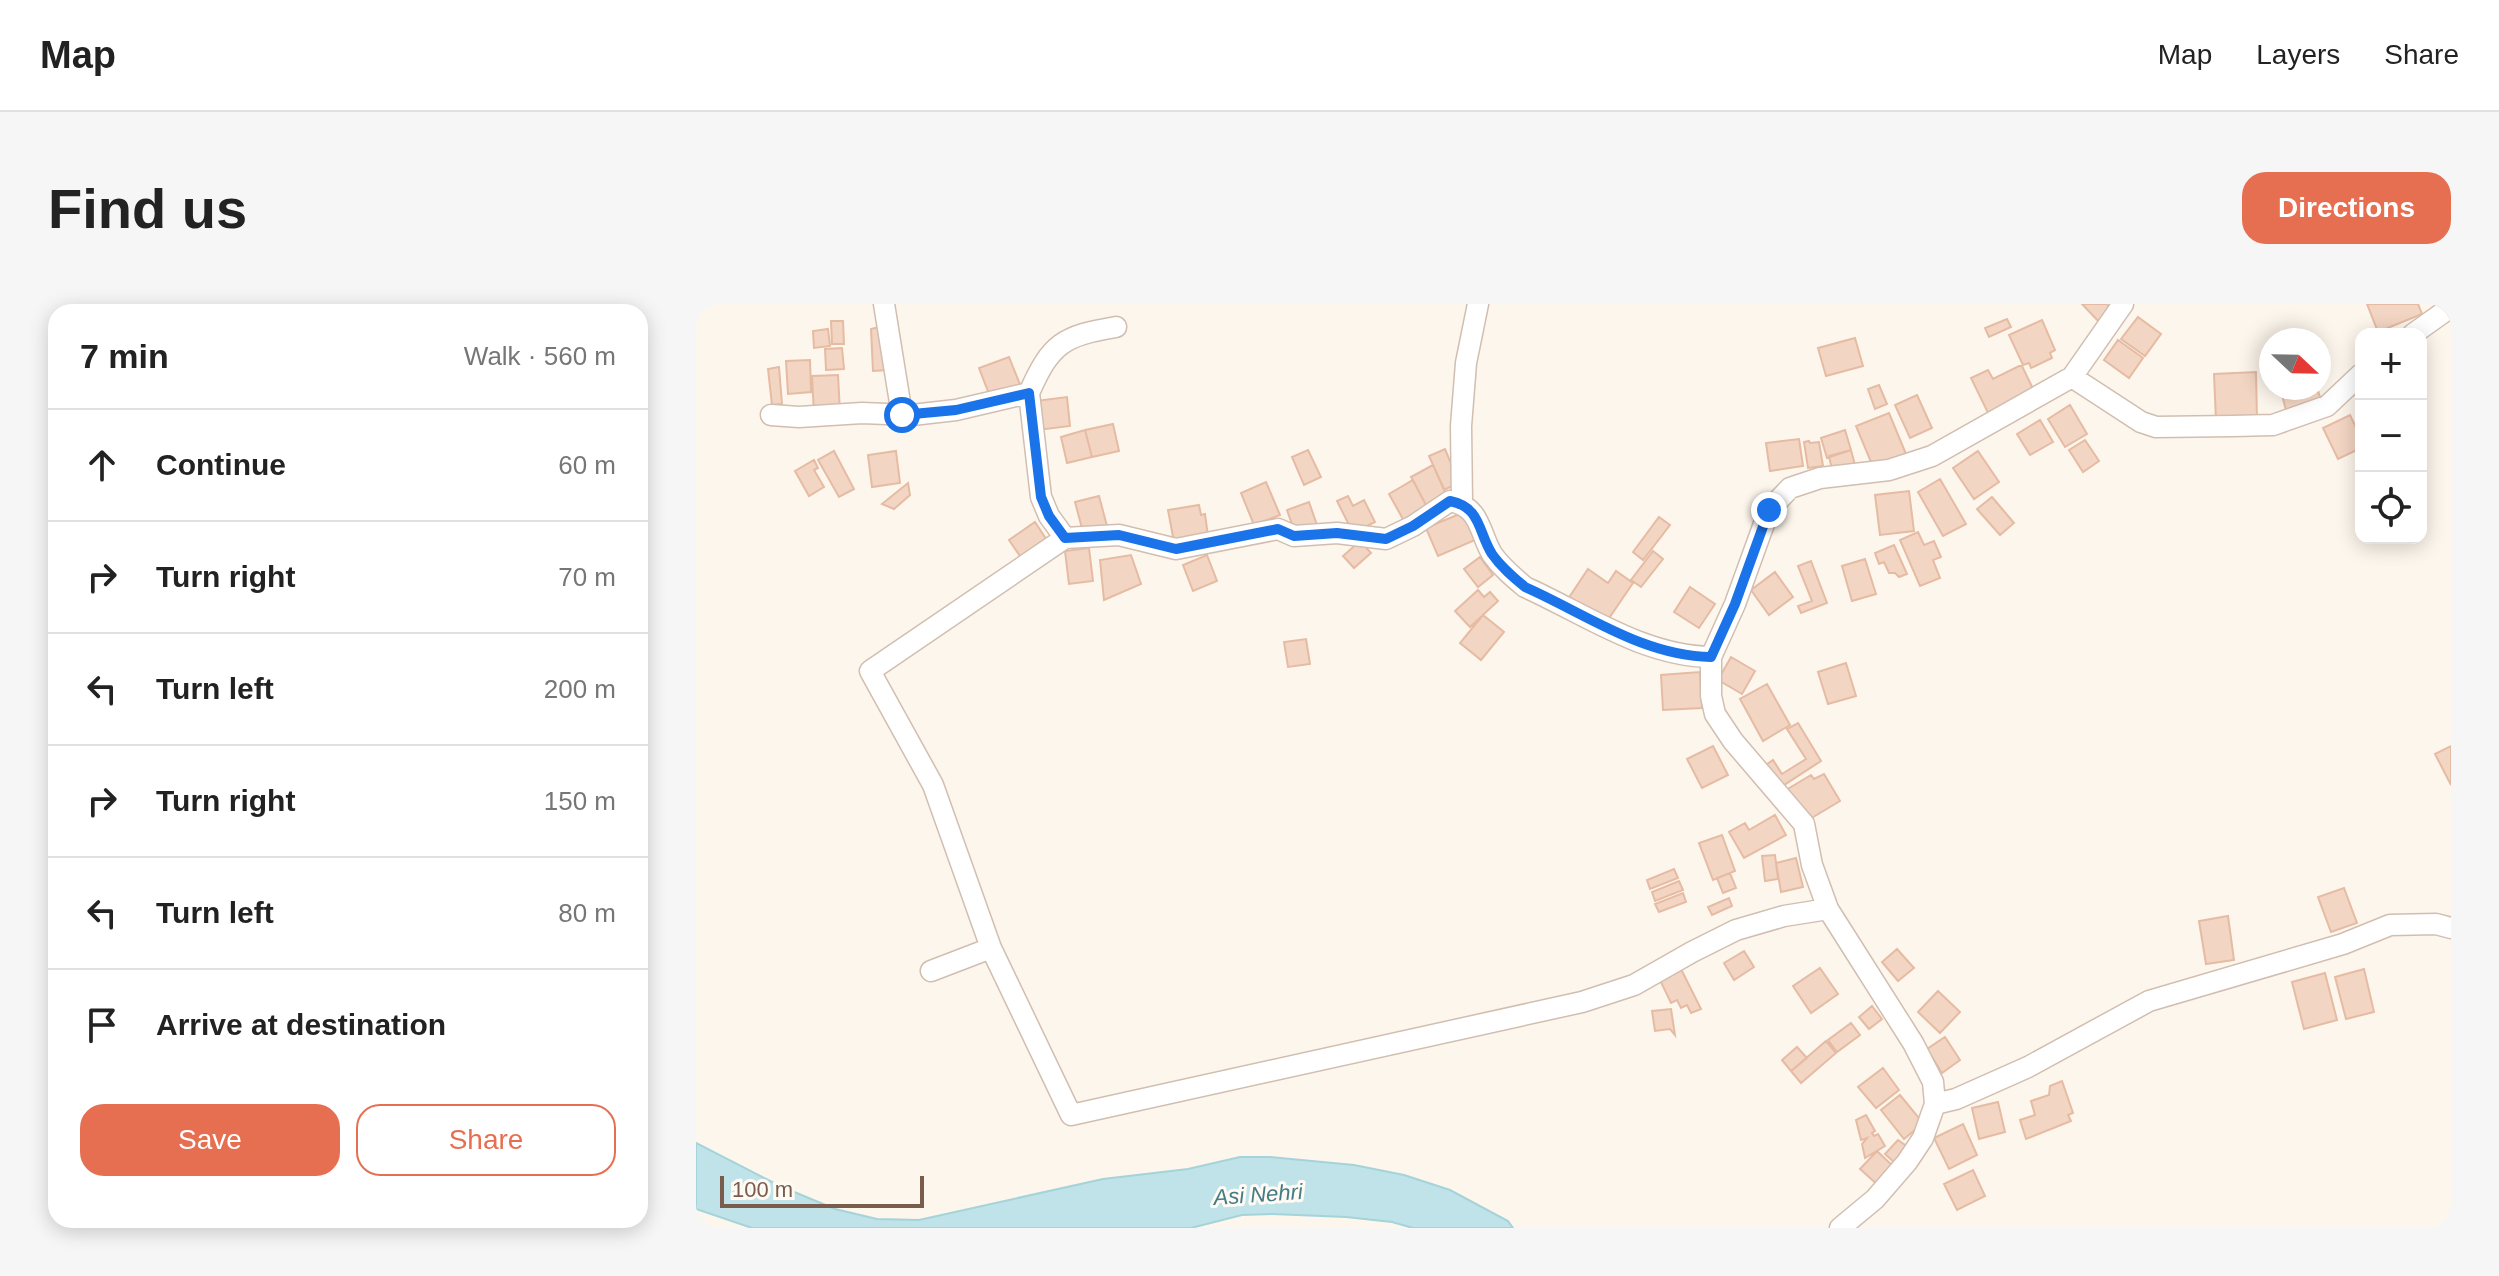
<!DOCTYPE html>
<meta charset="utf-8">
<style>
:root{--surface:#fff;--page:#f6f6f6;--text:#222;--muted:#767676;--line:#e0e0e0;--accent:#e76f51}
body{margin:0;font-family:Helvetica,sans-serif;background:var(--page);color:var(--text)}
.controls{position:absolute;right:24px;top:24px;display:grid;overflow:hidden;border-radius:16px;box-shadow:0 4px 20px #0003}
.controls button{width:72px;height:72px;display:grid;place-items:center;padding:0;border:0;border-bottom:2px solid var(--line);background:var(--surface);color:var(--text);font:40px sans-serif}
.compass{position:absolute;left:1563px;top:24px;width:72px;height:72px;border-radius:50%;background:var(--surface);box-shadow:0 4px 20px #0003;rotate:112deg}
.scale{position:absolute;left:24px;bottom:20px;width:204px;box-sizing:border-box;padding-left:8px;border:4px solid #7a5c4d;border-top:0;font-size:22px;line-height:28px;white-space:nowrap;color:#7a5c4d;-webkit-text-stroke:6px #fffaf3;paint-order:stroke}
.stop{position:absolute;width:24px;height:24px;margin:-18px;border:6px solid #1a73e8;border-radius:50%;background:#fff}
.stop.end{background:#1a73e8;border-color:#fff;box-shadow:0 2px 8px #0008}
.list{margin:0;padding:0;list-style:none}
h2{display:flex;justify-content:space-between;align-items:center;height:104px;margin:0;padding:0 32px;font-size:34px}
h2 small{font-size:26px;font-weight:400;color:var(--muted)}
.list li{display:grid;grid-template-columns:52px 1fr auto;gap:24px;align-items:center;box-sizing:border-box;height:112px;padding:0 32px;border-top:2px solid var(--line)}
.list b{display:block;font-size:30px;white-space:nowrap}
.list em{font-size:26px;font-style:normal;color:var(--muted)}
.actions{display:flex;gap:16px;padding:24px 32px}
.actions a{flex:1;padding:18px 0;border:2px solid var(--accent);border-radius:24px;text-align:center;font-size:28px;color:var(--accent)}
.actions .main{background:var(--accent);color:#fff}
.icon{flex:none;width:44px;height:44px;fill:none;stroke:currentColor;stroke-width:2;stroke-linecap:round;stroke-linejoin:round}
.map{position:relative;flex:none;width:1755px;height:924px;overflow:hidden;border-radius:24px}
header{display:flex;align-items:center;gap:48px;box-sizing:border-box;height:112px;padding:0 40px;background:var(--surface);border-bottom:2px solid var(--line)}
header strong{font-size:38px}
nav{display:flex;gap:44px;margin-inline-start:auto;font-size:28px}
.intro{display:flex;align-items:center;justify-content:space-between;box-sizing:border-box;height:192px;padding:0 48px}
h1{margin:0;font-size:56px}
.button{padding:20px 36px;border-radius:24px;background:var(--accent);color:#fff;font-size:28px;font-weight:700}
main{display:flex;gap:48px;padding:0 48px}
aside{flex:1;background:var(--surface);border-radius:24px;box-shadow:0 4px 20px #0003}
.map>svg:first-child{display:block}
.water{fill:#bfe3e8;stroke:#a5d3da;stroke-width:2}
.building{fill:#f3d5c3;stroke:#e6bba3;stroke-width:2}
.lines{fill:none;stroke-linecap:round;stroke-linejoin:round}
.minor-casing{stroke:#d1beb0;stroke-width:23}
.minor{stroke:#fff;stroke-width:20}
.route{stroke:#1a73e8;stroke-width:10}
.labels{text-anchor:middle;stroke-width:6;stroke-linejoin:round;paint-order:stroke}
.water-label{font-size:22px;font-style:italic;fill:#437c86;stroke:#fffaf3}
</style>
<header>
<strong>Map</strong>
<nav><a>Map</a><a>Layers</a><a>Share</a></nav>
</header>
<div class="intro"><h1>Find us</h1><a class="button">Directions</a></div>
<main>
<aside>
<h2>7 min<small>Walk · 560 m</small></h2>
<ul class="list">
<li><svg class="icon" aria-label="ahead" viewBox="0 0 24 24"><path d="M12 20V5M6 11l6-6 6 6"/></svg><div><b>Continue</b></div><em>60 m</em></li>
<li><svg class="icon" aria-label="right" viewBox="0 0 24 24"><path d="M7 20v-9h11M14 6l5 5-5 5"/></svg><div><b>Turn right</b></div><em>70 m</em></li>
<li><svg class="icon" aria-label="left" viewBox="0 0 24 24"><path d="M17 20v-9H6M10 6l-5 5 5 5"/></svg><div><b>Turn left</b></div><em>200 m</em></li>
<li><svg class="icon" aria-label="right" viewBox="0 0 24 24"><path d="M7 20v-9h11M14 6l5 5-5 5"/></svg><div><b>Turn right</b></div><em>150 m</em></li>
<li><svg class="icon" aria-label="left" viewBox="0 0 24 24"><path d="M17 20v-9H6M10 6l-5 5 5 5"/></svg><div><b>Turn left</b></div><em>80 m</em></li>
<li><svg class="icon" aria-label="arrive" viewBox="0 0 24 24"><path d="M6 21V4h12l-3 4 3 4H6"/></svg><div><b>Arrive at destination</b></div></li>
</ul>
<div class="actions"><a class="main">Save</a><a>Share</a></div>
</aside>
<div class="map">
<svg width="1755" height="924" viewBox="0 0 1755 924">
<rect width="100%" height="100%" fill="#fdf6ec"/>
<path class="water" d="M0,839L84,882L139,905L181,915L223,916L407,875L492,865L544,853H573L658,861L708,871L754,886L812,917L817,924H717L696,918L650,913L576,910L546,911L495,924H56L0,905Z"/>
<path class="building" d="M1386,0H1411L1417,9L1405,20Z
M1671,0H1722L1726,10L1682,28Z
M1442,13L1465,30L1449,52L1425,35Z
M1311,15L1315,23L1293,33L1289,24Z
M1346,16L1359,46L1354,49L1356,54L1335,64L1333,59L1327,61L1313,31Z
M135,17H147L148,40H136Z
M187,22L192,66L177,67L175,25Z
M132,25L134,42L118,44L117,27Z
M1159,34L1167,62L1130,72L1122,44Z
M1422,36L1447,54L1433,74L1408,56Z
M146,44L148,65L130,66L129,45Z
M313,53L325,83L295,95L283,64Z
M114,56L115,88L92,90L90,57Z
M1323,62H1326L1340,91L1294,113L1275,74L1292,66L1297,75Z
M83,63L86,100L76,101L72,65Z
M1560,68L1561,116L1520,117L1518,70Z
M142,71L144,108L118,110L116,72Z
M1183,81L1191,100L1179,105L1172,85Z
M1584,84H1621L1625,96L1590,106Z
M1221,91L1236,124L1214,134L1199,101Z
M371,93L374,122L342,126L339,97Z
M1374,101L1391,130L1369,143L1352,115Z
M1193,109L1210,150L1177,163L1160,122Z
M1654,111L1665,134V144L1642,155L1627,124Z
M1344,116L1357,138L1334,151L1321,130Z
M417,120L423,147L396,153L389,126Z
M389,126L396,153L371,159L365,133Z
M1149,126L1155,146L1131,154L1125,134Z
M1103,135L1107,162L1074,167L1070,139Z
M1389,136L1403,157L1387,168L1373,146Z
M1113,137L1114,139L1123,138L1127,162L1112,164L1108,138Z
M749,145L763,179L748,186L733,152Z
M612,146L625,173L608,181L596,153Z
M1155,146L1159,161L1136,166L1133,152Z
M138,147L158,185L143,193L122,156Z
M200,147L204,179L176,183L172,151Z
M1282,147L1303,178L1278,195L1257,164Z
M118,156L122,164L118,166L128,183L113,192L99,167Z
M737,161L750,189L730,201L715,173Z
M1244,175L1270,220L1247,232L1222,188Z
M717,176L730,201L708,217L693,190Z
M570,178L584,211L558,221L545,189Z
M212,179L214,191L198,205L186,200Z
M1213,187L1218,227L1184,231L1179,191Z
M403,192L411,222L387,228L379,198Z
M652,192L657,202L668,196L679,218L657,229L641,197Z
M1296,193L1318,219L1304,231L1281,205Z
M613,198L621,221L599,229L591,206Z
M503,201L505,211L509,210L512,232L478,238L472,206Z
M768,208L779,236L742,252L730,224Z
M963,213L974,221L947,256L937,248Z
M339,218L354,241L328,258L313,236Z
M1222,228L1228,241L1238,237L1245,253L1237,256L1244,274L1224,282L1204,236Z
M664,237L675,249L658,264L647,252Z
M1198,241L1211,270L1203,273L1199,269H1193L1188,258L1183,260L1179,249Z
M393,244L397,277L373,280L369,247Z
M957,247L967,255L945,283L935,276Z
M435,251L445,280L408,296L404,256Z
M511,251L521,277L497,287L487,261Z
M784,253L797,271L782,283L768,265Z
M1169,255L1180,290L1156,297L1146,262Z
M1115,257L1131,299L1105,309L1102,302L1116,297L1102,262Z
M892,265L912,279L920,267L937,279L909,320L872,295Z
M1079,268L1097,293L1073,311L1055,286Z
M994,283L1019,300L1003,324L978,308Z
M782,286L788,293L794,288L802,297L774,323L759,307Z
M787,311L808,328L785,356L764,339Z
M610,335L614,360L592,363L588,338Z
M1035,353L1059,367L1046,390L1022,376Z
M1150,359L1160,392L1132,400L1122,368Z
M1004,368L1006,404L967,406L965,371Z
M1071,380L1094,421L1067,437L1044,395Z
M1102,419L1125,457L1082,485L1067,463L1077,456L1086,470L1110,455L1091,425Z
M1017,442L1032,471L1006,484L991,455Z
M1755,442V481L1739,450Z
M1128,470L1144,497L1109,518L1090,486L1115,471L1118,475Z
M1079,511L1090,531L1048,554L1033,528L1049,519L1053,526Z
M1026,531L1039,567L1017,576L1003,539Z
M1079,551L1082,575L1069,577L1066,552Z
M1100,554L1107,583L1085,588L1080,559Z
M978,565L982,574L954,585L951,576Z
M1034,569L1040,584L1027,589L1021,574Z
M983,577L987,586L959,597L956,588Z
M1648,584L1661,619L1635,628L1622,593Z
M987,589L990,598L963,608L959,600Z
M1033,594L1036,602L1016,611L1012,603Z
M1532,612L1538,656L1510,660L1503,617Z
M1201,645L1218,664L1202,677L1186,658Z
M1048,647L1058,663L1038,676L1028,659Z
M983,661L1005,705L995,709L991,701L985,704L981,696L975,699L962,672Z
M1124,664L1142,690L1115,709L1097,682Z
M1668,665L1678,708L1650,715L1639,673Z
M1629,669L1641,716L1608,725L1596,678Z
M1242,687L1264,708L1244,729L1222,708Z
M1176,702L1186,715L1173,725L1163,713Z
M975,705L979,731L974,725L959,727L956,707Z
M1155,719L1164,731L1141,748L1132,736Z
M1249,733L1264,756L1246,769L1231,745Z
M1130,737L1140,749L1105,779L1095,767Z
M1101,743L1111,754L1095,767L1086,756Z
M1187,764L1203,786L1180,804L1162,783Z
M1366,777L1377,809L1372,811L1375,817L1330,835L1324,816L1339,811L1335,797L1353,791L1354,782Z
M1204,791L1227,819L1208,835L1185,806Z
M1302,798L1309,828L1283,835L1276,804Z
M1170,811L1179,827L1176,829L1178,832L1182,830L1189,842L1169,854L1166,840L1171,834L1165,836L1160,816Z
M1267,820L1281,851L1253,865L1238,834Z
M1202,836L1212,843L1200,860L1189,850Z
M1181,847L1199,864L1183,882L1164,865Z
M1277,866L1289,892L1261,906L1248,880Z"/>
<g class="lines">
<g class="minor-casing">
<path id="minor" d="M188,0L206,111
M1717,30L1755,3
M1376,73L1445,118L1460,123L1537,122L1577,121L1631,102L1665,70
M333,89C355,39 367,32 420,23
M75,111L103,113L166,109L216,111L260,106L333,89L345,193L353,212L369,234L423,231L480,245L582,225L598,232L641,229L690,235L717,222L754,197C785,203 783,228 796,250C805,263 817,273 829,283C889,310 947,352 1015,353
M766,199L765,122L770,59L782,0
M369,234L174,367L237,481L295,644L375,811L886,698L938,681L996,648L1040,626L1088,612L1132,605
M235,667L295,644
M1239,800L1260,795L1332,763L1453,697L1647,640L1694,621L1740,620L1755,624
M1144,924L1179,895L1211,858L1227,834L1239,800L1237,778L1217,739L1132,605L1116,561L1108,520L1037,437L1019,410L1015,392V353L1039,300L1073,206L1094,184L1124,174L1193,166L1236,152L1376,73L1427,0"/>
</g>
<use href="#minor" class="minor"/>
</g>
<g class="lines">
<path class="route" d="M206,111L260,106L333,89L345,193L353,212L369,234L423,231L480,245L582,225L598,232L641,229L690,235L717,222L754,197C785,203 782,228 796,250C805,263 817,273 829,283C890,310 947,352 1015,353L1039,300L1073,206"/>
</g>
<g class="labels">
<g class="water-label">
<text transform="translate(562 890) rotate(-4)" y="8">Asi Nehri</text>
</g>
</g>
</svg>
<div class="controls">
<button>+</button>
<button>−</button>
<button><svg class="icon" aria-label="locate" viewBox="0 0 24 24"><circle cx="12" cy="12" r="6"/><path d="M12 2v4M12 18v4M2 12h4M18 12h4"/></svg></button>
</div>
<svg class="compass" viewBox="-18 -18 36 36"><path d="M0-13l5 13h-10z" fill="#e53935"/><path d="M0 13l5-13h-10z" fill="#767676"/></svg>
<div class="scale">100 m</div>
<div class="stop" style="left:206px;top:111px"></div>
<div class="stop end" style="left:1073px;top:206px"></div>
</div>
</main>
